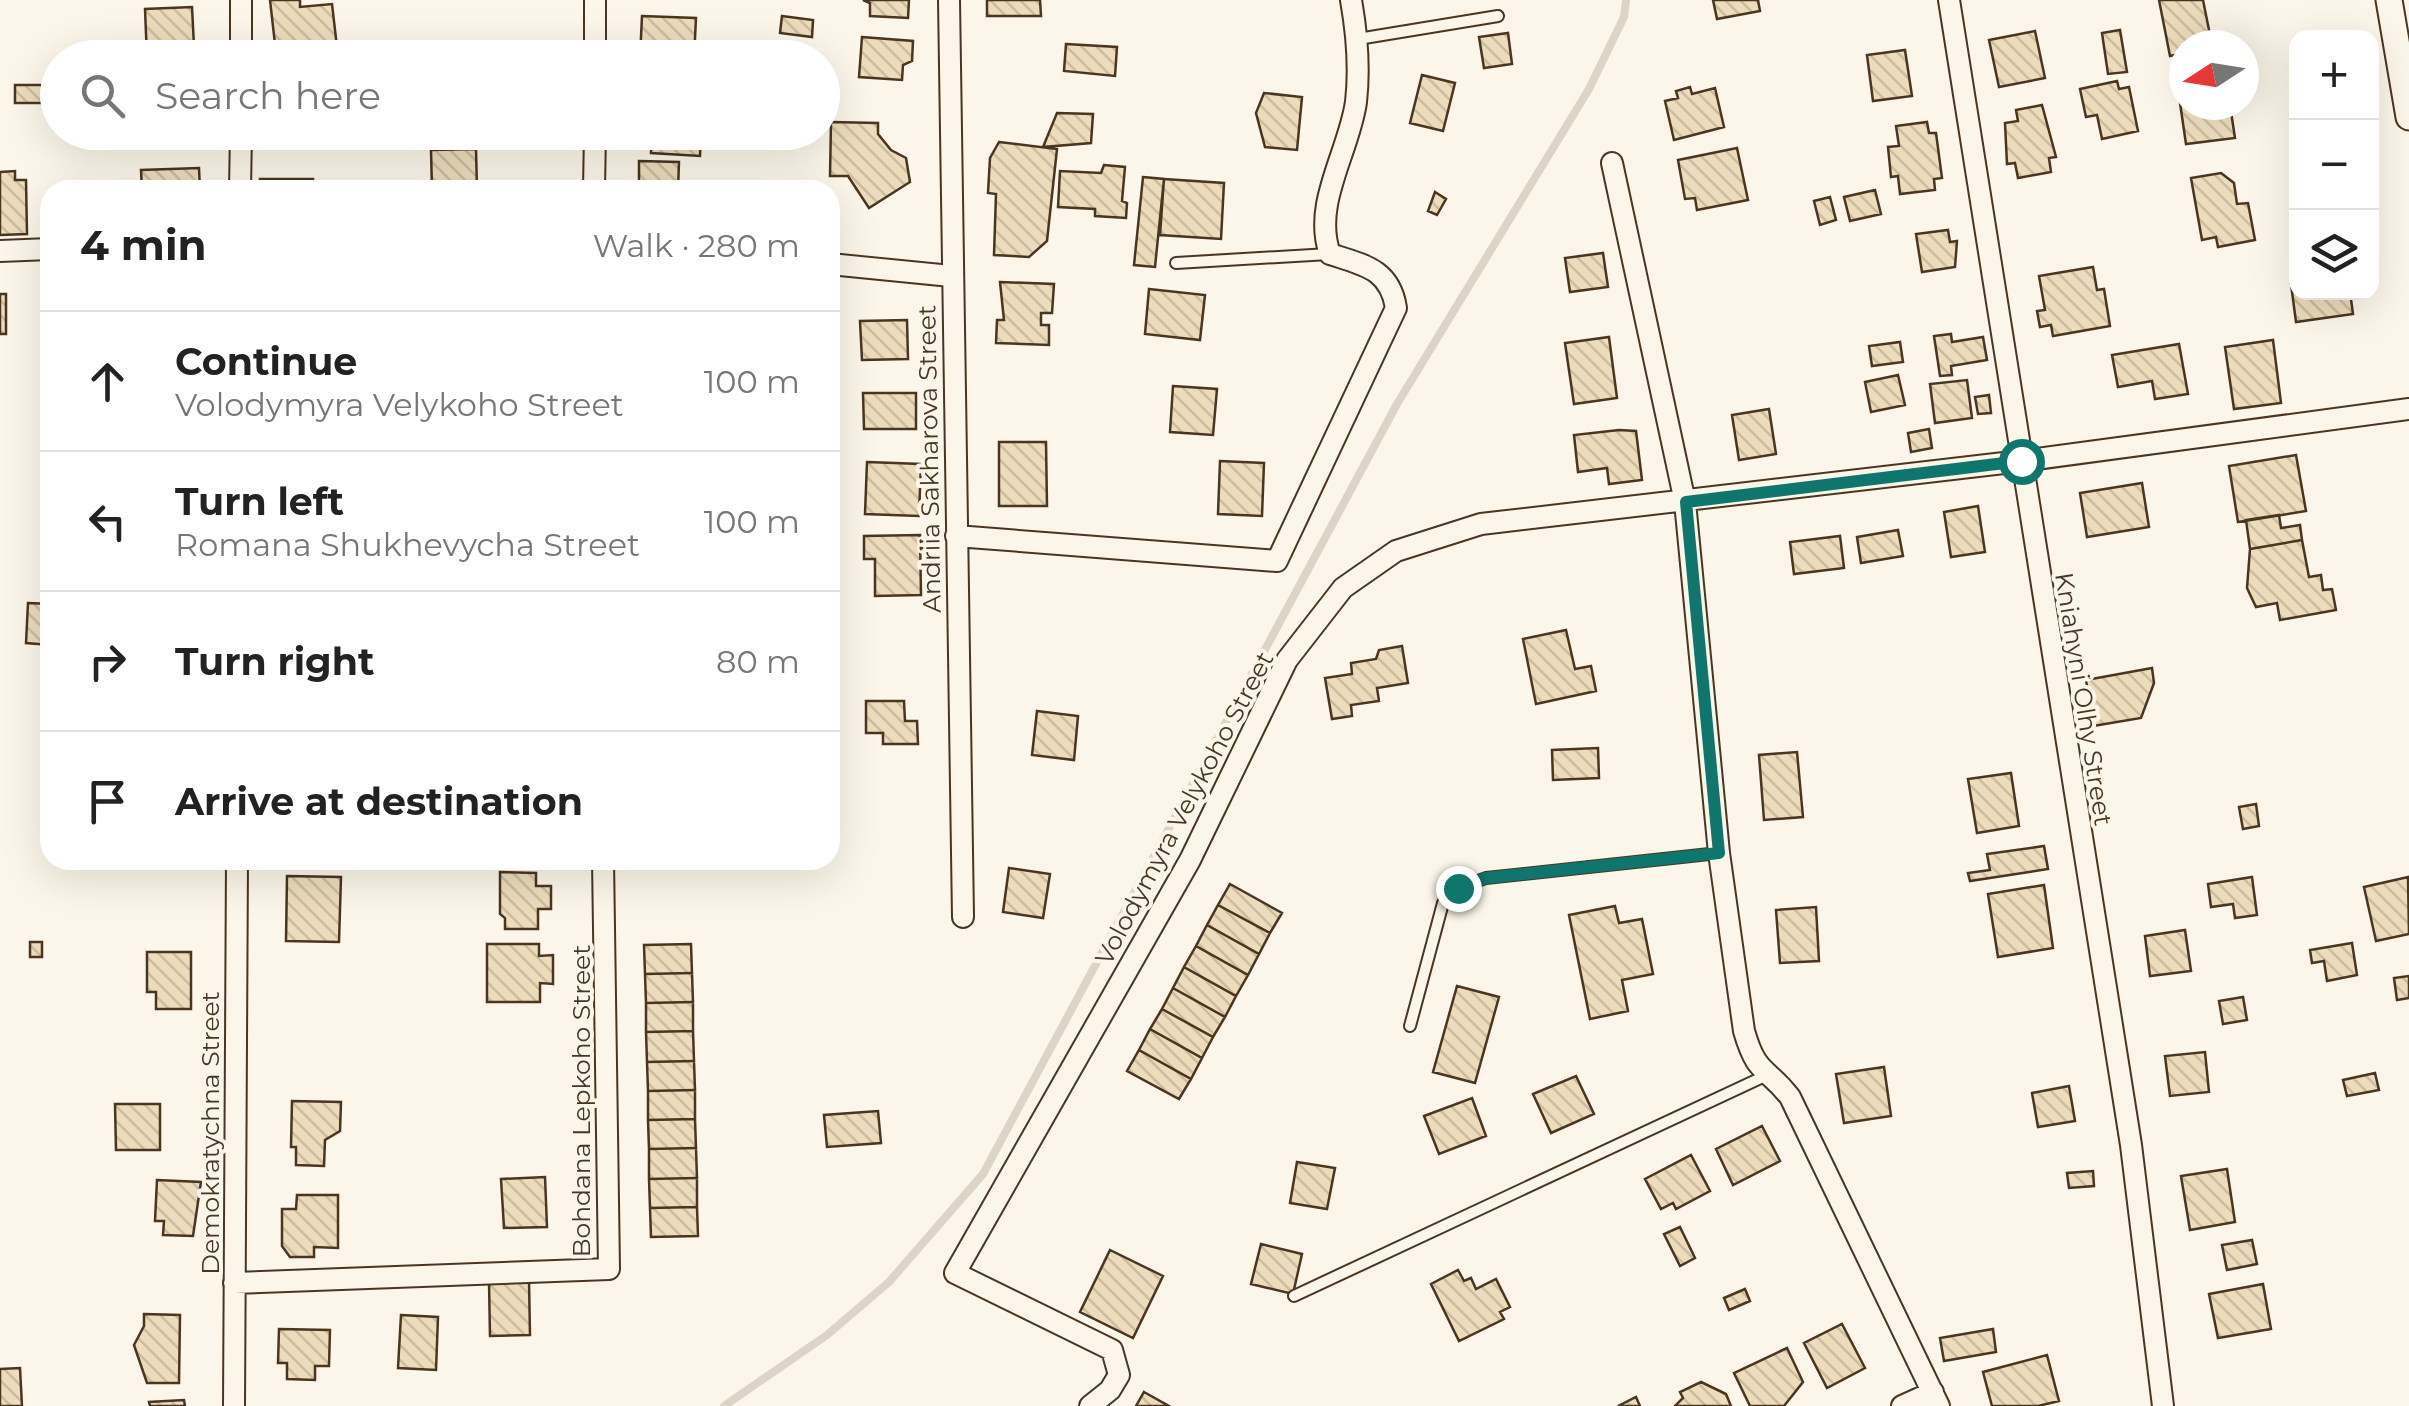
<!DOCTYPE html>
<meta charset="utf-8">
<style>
:root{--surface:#fff;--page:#f2f2f2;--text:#222;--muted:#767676;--line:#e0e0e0}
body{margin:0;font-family:Montserrat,sans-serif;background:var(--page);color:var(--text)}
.controls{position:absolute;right:30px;top:30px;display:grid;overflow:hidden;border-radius:20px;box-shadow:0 10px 40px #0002}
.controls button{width:90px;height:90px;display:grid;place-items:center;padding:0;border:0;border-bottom:2px solid var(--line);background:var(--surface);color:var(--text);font:50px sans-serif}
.compass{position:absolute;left:2169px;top:30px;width:90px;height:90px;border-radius:50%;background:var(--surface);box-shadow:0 10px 40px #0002;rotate:258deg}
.stop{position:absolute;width:30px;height:30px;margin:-22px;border:8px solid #0f766e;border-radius:50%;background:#fff}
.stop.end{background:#0f766e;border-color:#fff;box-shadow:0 2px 10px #0008}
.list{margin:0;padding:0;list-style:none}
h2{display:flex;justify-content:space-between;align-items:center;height:130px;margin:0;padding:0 40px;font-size:42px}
h2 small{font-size:32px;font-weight:400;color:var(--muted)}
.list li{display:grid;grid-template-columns:65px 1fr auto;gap:30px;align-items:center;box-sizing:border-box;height:140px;padding:0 40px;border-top:2px solid var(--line)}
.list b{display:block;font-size:38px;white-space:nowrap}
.list p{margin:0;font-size:32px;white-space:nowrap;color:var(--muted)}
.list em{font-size:32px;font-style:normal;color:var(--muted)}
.icon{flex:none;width:55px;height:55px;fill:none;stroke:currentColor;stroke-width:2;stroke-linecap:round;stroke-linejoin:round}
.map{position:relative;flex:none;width:2409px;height:1406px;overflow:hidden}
.search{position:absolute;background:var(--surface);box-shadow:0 10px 40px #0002;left:40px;top:40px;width:800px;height:110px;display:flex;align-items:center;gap:25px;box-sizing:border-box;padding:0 35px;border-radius:55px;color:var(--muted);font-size:38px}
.panel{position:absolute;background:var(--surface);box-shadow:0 10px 40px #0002;left:40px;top:180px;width:800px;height:690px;border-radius:30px}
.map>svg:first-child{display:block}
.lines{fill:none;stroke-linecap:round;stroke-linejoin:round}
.stream{stroke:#dcd4c6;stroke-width:8}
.building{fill:url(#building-back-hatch);stroke:#4a3520;stroke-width:2.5}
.service-casing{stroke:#4a3520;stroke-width:14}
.minor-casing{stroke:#4a3520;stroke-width:24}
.tertiary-casing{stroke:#4a3520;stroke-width:29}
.service{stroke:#fbf6e9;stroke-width:10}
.minor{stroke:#fbf6e9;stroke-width:20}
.tertiary{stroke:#fbf6e9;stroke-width:25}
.route{stroke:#0f766e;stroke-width:12}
.labels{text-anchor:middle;stroke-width:8;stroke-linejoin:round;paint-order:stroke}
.street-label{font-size:25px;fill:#4a3520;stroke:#fbf6e9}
</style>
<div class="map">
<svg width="2409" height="1406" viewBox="0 0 2409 1406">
<defs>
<pattern id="building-back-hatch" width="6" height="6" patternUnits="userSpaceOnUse" patternTransform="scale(2.5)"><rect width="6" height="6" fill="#ecdcbc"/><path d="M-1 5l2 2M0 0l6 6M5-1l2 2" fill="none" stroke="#ccbda1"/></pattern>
</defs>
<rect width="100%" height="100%" fill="#fbf6e9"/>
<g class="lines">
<path class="stream" d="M724,1406L827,1335L889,1282L983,1174L1397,404L1589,89L1624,17L1626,0"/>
</g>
<path class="building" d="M270,0H300V7L332,4L337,47L276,53Z
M863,0H909L908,18L870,16V3Z
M987,0H1040L1041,16H987Z
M1713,0H1758L1760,11L1717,19Z
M2159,0H2203L2212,45H2184V53L2170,56Z
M192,7L194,46H183V58H147L145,9Z
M642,16L696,18L694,58H640Z
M782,16L813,20L812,37L780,33Z
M2120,30L2127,72L2108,74L2102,33Z
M2035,31L2045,78L1999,87L1989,40Z
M1508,33L1512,64L1484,68L1479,37Z
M862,37L913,41L912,61L903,65L902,80L859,77Z
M1066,44L1117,47L1115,76L1064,71Z
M1905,50L1912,96L1873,101L1867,55Z
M1422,75L1455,83L1443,131L1410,123Z
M2117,81L2119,89L2129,87L2138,131L2102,139L2097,115L2086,117L2080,89Z
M15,85H54V103H15Z
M1690,87L1692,94L1715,88L1724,127L1674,140L1665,101L1678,98L1676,91Z
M1264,93L1302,97L1297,150L1265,147L1256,113Z
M2184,95V105H2230L2235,138L2186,144L2179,96Z
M2042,105L2056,157L2049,158L2051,172L2018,178L2015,163L2007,164L2005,123L2018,121L2016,110Z
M1057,113L1093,114L1091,143L1043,147Z
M831,122L878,123V134L891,150L906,158L910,182L869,208L848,176H830Z
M1927,122L1929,133H1936L1942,178L1934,179L1935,190L1900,194L1898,176L1891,177L1888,147L1899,146L1896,126Z
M635,132H701L700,156L651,153L652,134Z
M999,142L1057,149L1047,241L1029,257L994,255L996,194L988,193L990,158Z
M1737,148L1748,200L1697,210L1695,198L1685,199L1678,160Z
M476,149L477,190H432L431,150Z
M639,161L679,162L678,190H639Z
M1104,165L1125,167L1122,201L1127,203L1126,218L1095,216V209L1058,207L1060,171L1101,173Z
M199,168L200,190H142L141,170Z
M15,171V180H26L27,234L0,235V172Z
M2221,173L2234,183L2237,204L2248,203L2255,240L2218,247L2216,237L2202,240L2191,178Z
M1143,177L1164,179L1155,267L1134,265Z
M260,179H313V190H260Z
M1164,179L1224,183L1221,239L1160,235Z
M1875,190L1881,214L1850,221L1844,197Z
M1435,192L1446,199L1437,215L1428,211Z
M1830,197L1836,220L1820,225L1814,201Z
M1948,230L1950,242L1957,241L1955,267L1922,272L1916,234Z
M1603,253L1608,287L1570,292L1565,258Z
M2093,267L2097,290L2104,289L2110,326L2053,336L2051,325L2040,327L2037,311L2045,310L2039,276Z
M1000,282L1054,284L1052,313H1041V325H1049V345L996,343L997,320H1004Z
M2291,284H2296V292H2350L2353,314L2296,322Z
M1149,289L1205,295L1200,340L1145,334Z
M0,294H6V334H0Z
M907,320L908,359L862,360L860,321Z
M1951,334L1952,342L1983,337L1987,360L1951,366L1952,375L1940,376L1934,336Z
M1609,337L1617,398L1574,404L1565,343Z
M2273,340L2281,403L2234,409L2225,347Z
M1900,342L1903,362L1872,366L1869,346Z
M2179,344L2188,394L2155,399L2152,381L2118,387L2112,355Z
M1898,375L1905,405L1871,412L1865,382Z
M1967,380L1972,418L1935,423L1930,384Z
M1173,386L1217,389L1213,435L1170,432Z
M863,393H916V429H864Z
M1989,395L1991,413L1978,414L1975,397Z
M1769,409L1776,454L1739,460L1732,415Z
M1929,429L1932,448L1911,452L1908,433Z
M1619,430L1636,431L1642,480L1609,484L1607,468L1578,472L1574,435Z
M999,442H1046L1047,506H999Z
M2296,455L2306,511L2238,522L2229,466Z
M1220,461L1264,463L1262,516L1218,514Z
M867,462L921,464L919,516L865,514Z
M2142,483L2149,527L2087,537L2080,493Z
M1978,506L1985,552L1951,557L1944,512Z
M2279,515L2281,528L2300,525L2302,540L2250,549L2246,520Z
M1898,530L1903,556L1861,563L1857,537Z
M920,535L921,595L875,596V559H864V536Z
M1840,536L1844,568L1794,574L1790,542Z
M2302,540L2309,577L2321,575L2323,590L2332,589L2336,610L2280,620L2277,603L2256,607L2247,588L2250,549Z
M28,603L50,604V645L26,643Z
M1566,630L1575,669L1591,666L1596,691L1536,704L1523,639Z
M1402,646L1408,683L1377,688L1379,701L1351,705L1352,716L1332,719L1325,678L1352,674L1351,663L1376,659L1379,650Z
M2152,668L2154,683L2141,718L2093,726L2086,680Z
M866,701H904L905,721H917L918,744H883V733H866Z
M1037,711L1078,716L1074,760L1032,755Z
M1598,748L1599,778L1553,780L1552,750Z
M1797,752L1803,817L1764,820L1759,755Z
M2011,773L2019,826L1977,833L1968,779Z
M2256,804L2259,826L2243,829L2239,807Z
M2044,846L2048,869L1970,881L1968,873L1990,870L1987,854Z
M1009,868L1050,874L1043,918L1003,912Z
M500,872L536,873V886H551V909H538V929H505V918L500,914Z
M287,876L341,877L339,942L286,941Z
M2252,877L2257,915L2235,918L2233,904L2211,907L2208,884Z
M2408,877L2409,934L2376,941L2364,887Z
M1230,884L1282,913L1270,933L1218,905Z
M2044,885L2053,948L1998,957L1988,894Z
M1218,905L1270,933L1259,954L1207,925Z
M1615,906L1619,923L1642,919L1653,974L1622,980L1628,1011L1590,1019L1569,915Z
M1816,907L1819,961L1780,963L1776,910Z
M1207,925L1259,954L1248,975L1196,946Z
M2185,930L2191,971L2150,976L2145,936Z
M30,942H42V957H30Z
M2352,943L2357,975L2327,981L2324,961L2312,963L2310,950Z
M487,944H539V956L553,955V984L540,983V1002H487Z
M691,944L692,973L645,974L644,945Z
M1196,946L1248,975L1236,996L1184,967Z
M147,952H191V1009H156V992H147Z
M1184,967L1236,996L1225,1017L1173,988Z
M692,973L693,1002L646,1003L645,974Z
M2409,976V998L2397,1000L2394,978Z
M1457,986L1499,997L1475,1083L1433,1072Z
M1173,988L1225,1017L1213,1037L1162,1009Z
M2243,997L2247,1020L2223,1024L2219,1001Z
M693,1002V1031L646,1032V1003Z
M1162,1009L1213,1037L1202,1058L1150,1029Z
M1150,1029L1202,1058L1191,1079L1139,1050Z
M693,1031L694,1061L647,1062L646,1032Z
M1139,1050L1191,1079L1179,1099L1127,1071Z
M2205,1052L2209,1092L2170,1096L2165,1056Z
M694,1061L695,1090L648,1091L647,1062Z
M1884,1067L1891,1116L1844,1123L1836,1074Z
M2375,1073L2379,1090L2347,1096L2343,1080Z
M1576,1076L1594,1114L1551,1133L1533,1094Z
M2069,1086L2075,1121L2038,1127L2032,1093Z
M695,1090V1119L648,1120V1091Z
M1472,1098L1486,1136L1439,1154L1424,1116Z
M292,1101L341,1102L340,1131L325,1140L324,1166L296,1165V1147H291Z
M115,1104H160V1150H116Z
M878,1111L881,1143L827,1147L824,1115Z
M695,1119L696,1148L649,1149L648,1120Z
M1762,1126L1780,1161L1733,1185L1716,1149Z
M696,1148L697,1178L649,1179V1149Z
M1691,1155L1710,1191L1676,1209L1673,1203L1661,1209L1645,1179Z
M1297,1162L1335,1168L1327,1209L1290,1203Z
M2227,1169L2235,1222L2190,1230L2181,1176Z
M2093,1171L2094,1186L2069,1188L2067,1173Z
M545,1177L547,1227L504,1228L501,1179Z
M697,1178V1207L650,1208L649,1179Z
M157,1180L201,1182L193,1236L163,1235L164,1221H155Z
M297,1195H338V1248L314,1247V1257H290L282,1246V1209H296Z
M697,1207L698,1236L651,1237L650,1208Z
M1680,1227L1695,1258L1680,1266L1664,1234Z
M2252,1240L2257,1264L2227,1270L2222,1245Z
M1261,1244L1302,1254L1293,1294L1251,1284Z
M1110,1250L1163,1276L1133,1338L1080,1312Z
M1458,1270L1464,1281L1471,1278L1476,1289L1496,1279L1510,1307L1500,1312L1504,1319L1459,1341L1431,1284Z
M529,1280L530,1335L490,1336L489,1281Z
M2263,1284L2271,1329L2218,1338L2209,1294Z
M1745,1289L1750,1301L1729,1310L1724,1298Z
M144,1314L180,1315L179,1383H147L134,1345L144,1326Z
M401,1315L438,1317L436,1370L398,1368Z
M1842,1324L1865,1368L1827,1388L1804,1343Z
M279,1329L330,1330L329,1366H315V1380L287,1379V1363H278Z
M1993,1329L1996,1352L1944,1361L1940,1338Z
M1787,1348L1803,1382L1784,1406H1750L1734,1373Z
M2047,1355L2059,1401L2038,1406H1992L1983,1372Z
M20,1368L22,1406H0V1369Z
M1701,1382L1726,1394L1731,1406H1675L1683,1398L1680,1392Z
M1144,1392L1169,1406H1136Z
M1636,1397L1640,1406H1618Z
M184,1400L185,1406H150L149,1402Z"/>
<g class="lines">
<g class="service-casing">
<path id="service" d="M1358,39L1498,16
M1176,263L1329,254
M1410,1026L1443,903L1458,888L1486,878L1719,853
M1294,1296L1765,1076"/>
</g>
<g class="minor-casing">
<path id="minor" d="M949,0L963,917
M1949,0L2131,1145L2163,1406
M241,58V0
M595,58V0
M1612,163L1685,502L1719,853L1744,1031C1757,1076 1766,1066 1790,1097L1939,1406
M240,190L241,132
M594,190L595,132
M0,251L50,249
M830,264L951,276
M956,536L1277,561L1396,308C1390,269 1364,265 1330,254C1312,204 1349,152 1356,102C1360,67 1357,34 1351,0
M234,1283L609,1269L603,860
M234,1406L237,860
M1090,1406L1110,1390L1119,1375L1112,1350L955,1273L1190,860L1287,660L1343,588L1396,551L1481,524L2021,461L2409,409
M1902,1406L1933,1392"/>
</g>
<g class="tertiary-casing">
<path id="tertiary" d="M2389,0L2409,117"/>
</g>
<use href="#service" class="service"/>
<use href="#minor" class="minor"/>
<use href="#tertiary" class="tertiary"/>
</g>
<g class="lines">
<path class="route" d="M1458,888L1486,878L1719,853L1686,502L2021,461"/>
</g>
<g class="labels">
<g class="street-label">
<text transform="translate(929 459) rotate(-91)" y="9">Andriia Sakharova Street</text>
<text transform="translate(2084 699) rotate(81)" y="9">Kniahyni Olhy Street</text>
<text transform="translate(1184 808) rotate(-62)" y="9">Volodymyra Velykoho Street</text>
<text transform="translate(581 1101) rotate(-90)" y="9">Bohdana Lepkoho Street</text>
<text transform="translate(210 1133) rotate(-90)" y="9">Demokratychna Street</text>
</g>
</g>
</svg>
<div class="controls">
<button>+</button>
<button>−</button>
<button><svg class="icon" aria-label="layers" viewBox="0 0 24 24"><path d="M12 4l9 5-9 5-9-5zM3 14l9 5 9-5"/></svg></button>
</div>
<svg class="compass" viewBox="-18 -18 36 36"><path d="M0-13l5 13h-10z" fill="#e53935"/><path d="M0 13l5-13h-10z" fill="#767676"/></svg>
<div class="stop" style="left:2021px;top:461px"></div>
<div class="stop end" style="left:1458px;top:888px"></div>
<div class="search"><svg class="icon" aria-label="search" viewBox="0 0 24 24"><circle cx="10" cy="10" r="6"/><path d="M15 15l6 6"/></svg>Search here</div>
<section class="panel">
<h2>4 min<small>Walk · 280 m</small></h2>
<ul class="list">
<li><svg class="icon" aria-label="ahead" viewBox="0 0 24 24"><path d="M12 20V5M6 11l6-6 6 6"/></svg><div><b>Continue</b><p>Volodymyra Velykoho Street</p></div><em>100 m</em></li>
<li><svg class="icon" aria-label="left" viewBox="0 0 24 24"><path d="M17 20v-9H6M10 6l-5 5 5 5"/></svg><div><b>Turn left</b><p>Romana Shukhevycha Street</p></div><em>100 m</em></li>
<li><svg class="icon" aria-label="right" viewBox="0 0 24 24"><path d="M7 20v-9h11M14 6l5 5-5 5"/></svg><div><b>Turn right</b></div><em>80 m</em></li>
<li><svg class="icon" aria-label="arrive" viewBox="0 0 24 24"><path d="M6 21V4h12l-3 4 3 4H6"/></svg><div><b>Arrive at destination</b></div></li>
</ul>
</section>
</div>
